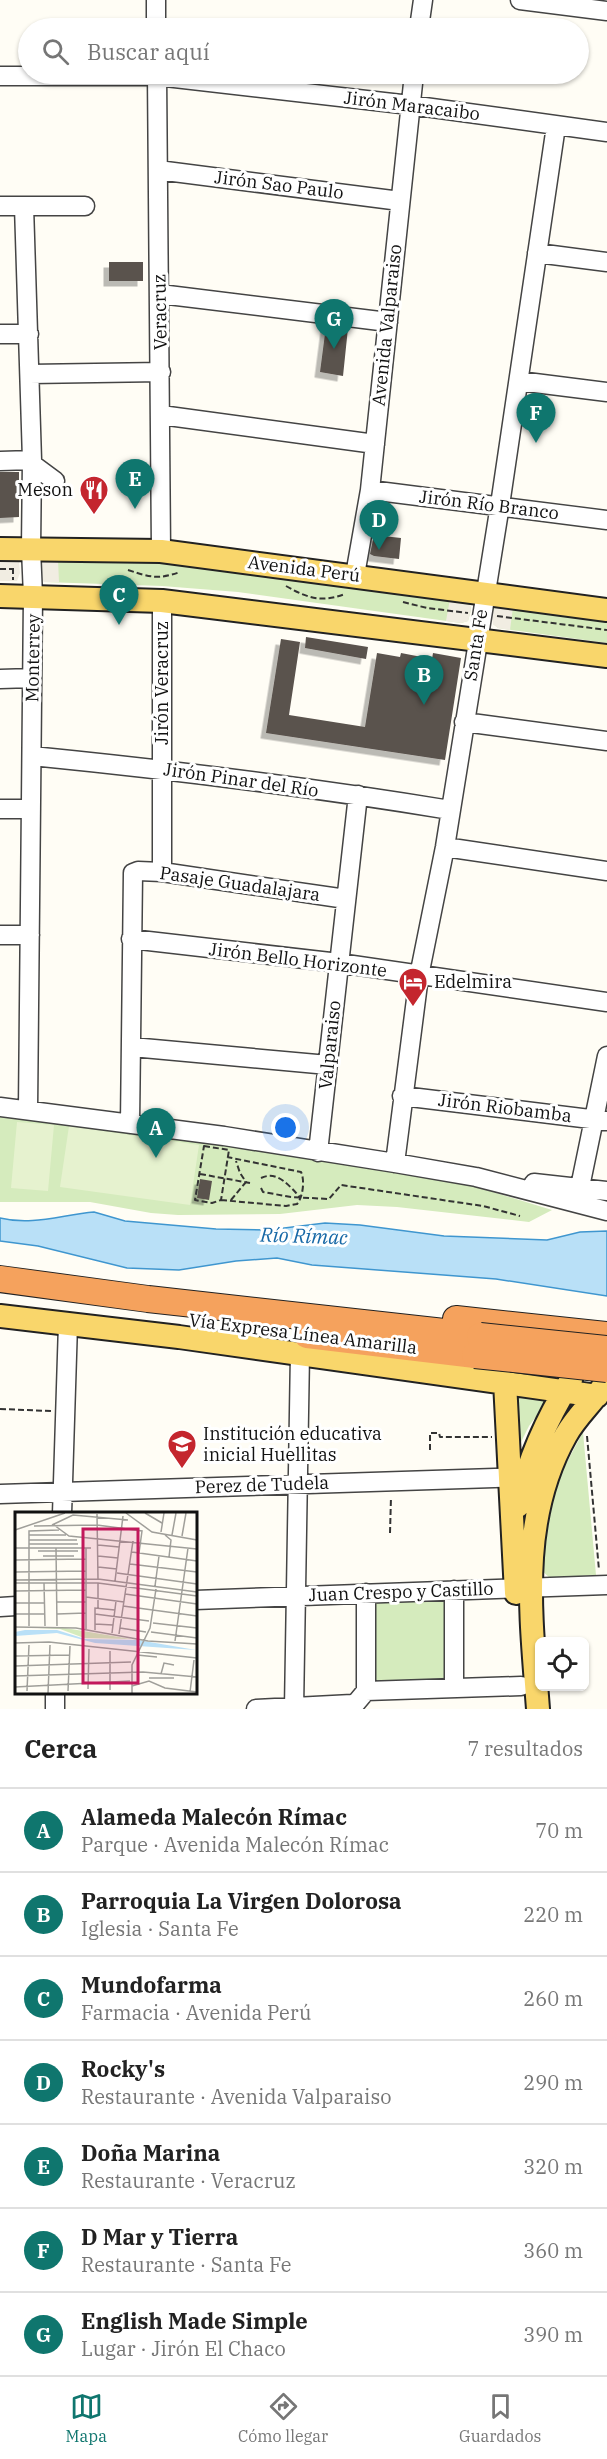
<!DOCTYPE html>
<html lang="es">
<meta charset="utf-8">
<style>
:root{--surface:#fff;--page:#f2f2f2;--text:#222;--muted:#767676;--line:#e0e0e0;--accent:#0f766e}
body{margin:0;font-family:"IBM Plex Serif",serif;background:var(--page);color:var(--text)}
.controls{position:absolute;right:18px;bottom:18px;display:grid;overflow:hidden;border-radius:9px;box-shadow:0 2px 4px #0004}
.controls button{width:54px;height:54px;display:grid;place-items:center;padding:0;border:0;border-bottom:2px solid var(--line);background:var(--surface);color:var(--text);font:30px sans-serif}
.you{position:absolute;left:286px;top:1128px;width:21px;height:21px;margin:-15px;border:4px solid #fff;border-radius:50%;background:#1a73e8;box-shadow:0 0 0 9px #1a73e833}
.badge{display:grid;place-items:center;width:39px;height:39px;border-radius:50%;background:var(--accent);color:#fff;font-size:20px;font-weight:700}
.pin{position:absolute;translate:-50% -50px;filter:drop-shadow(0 2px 3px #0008)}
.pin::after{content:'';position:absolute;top:32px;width:21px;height:18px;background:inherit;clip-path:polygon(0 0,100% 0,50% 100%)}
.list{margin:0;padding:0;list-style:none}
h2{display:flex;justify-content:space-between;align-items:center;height:78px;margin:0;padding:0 24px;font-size:26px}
h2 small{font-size:20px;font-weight:400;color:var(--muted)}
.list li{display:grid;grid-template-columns:39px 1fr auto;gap:18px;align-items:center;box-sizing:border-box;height:84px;padding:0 24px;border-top:2px solid var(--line)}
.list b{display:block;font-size:22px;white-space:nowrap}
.list p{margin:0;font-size:20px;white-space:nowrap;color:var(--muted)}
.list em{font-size:20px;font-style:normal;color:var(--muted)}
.icon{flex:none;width:33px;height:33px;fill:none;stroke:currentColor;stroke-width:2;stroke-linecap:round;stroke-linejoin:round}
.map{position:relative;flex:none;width:607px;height:1709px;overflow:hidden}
.search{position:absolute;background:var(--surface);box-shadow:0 2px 4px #0004;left:18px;right:18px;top:18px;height:66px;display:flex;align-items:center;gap:15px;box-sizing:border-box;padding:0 21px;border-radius:33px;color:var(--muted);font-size:22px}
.sheet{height:666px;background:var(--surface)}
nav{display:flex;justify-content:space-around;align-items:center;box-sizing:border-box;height:84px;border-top:2px solid var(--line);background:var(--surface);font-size:16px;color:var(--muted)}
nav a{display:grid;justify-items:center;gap:3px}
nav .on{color:var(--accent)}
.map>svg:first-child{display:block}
.green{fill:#d5ebbd}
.pitch{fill:#e6f2cf}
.plaza{fill:#f1ede2}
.water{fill:#b9e0f7;stroke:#3f96cf;stroke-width:1.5}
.building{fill:#5a524d;filter:url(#shadow)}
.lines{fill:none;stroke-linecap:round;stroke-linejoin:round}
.minor-casing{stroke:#444;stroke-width:21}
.major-casing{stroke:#222;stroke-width:26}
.highway-casing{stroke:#222;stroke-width:28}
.path{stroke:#333;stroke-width:2;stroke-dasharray:6 3;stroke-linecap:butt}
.minor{stroke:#fff;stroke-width:18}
.major{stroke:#f9d66b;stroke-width:22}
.highway{stroke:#f5a25d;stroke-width:26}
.highway-bridge-casing{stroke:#222;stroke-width:28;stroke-linecap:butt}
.highway-bridge{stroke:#f5a25d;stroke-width:26}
.labels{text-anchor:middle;stroke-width:6;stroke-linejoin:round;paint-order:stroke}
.street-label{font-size:18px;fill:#111;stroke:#fff}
.poi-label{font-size:18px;fill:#111;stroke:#fff;text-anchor:start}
.water-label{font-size:20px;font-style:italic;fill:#1768a6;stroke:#fff}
.inset-road{fill:none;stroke:#a09f9a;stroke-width:1.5}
.view{fill:#c2185b;fill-opacity:0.15;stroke:#c2185b;stroke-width:3}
.inset-edge{fill:none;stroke:#111;stroke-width:3}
</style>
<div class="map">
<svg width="607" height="1709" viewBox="0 0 607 1709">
<defs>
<filter id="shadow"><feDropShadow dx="-5.5" dy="5.5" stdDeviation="0" flood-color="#0004"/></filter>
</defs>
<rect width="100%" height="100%" fill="#fffdf5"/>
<path class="green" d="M44,560H157L466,602L470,605L471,610L468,621L461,623L238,592L162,586L44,582Z
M497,606L607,621V643L498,628L493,624V610Z
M0,1113L219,1142L404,1174L470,1185L552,1210L529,1222L397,1207L357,1205L280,1214L178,1215L151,1213L90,1202H0Z
M509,1394L549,1399L529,1426L519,1446Z
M583,1432L596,1575L550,1578L542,1571L548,1524L559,1477Z
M451,1594L452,1684L368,1685L370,1598Z"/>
<path class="pitch" d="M17,1122L54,1125L48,1191L11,1188Z
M69,1126L199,1145L190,1205L60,1187Z"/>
<path class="plaza" d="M0,559H16L19,562L20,573L17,581H0Z
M44,560H58L59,582H44L40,578V563Z
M450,599L470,605L471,610L468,621L461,623L446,621Z
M497,606L513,607L510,630L498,628L493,624L491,614Z"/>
<path class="water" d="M94,1212L125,1221L216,1229L268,1230L325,1223L360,1225L444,1236L547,1240L580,1232L607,1231V1296L496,1279L312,1265L277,1258L236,1261L179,1270L127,1268L38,1246L0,1241V1218C32,1226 61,1215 94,1212Z"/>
<path class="building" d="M109,262H143V281H109Z
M326,326L348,328L343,376L320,372Z
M0,472H19V517L0,518Z
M374,535L401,538L399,559L374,556L370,554Z
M306,637L368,647L366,659L305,648Z
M281,639L300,642L289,715L365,727L377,653L400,657L401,653L432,659L433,653L461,658L445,760L266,733Z
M200,1179L212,1181L209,1200L197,1198Z"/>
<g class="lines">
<g class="minor-casing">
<path id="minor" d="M156,0V28
M520,0L607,11
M419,28L423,0
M157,74L161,551
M0,76H157L410,105L607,132
M158,170L400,201
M0,206H85
M24,206L32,460L31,549L33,596L28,1110
M537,253L607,262
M160,294L388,322
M0,334H29
M30,374L161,372
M519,381L607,392
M161,415L375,444
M0,461L32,460
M32,464L55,481
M370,490L607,520
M355,575L370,490L414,74
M162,601V872
M0,679L32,678
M464,722L607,741
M32,756C172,770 311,787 450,810
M0,809H31
M445,847L607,871
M0,935H30
M131,939L339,963L607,1002
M132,1047L328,1065
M402,1096L607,1121
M0,1107L224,1136L395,1163L476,1177L607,1211
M130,1124L133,873L138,871L162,872L346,899
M318,1152L358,795
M395,1163L419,976L445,847L500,505L556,126
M534,1183L607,1191
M580,1187L607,1056
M0,1494L522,1477
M62,1514L68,1324
M454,1590V1687
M195,1600L607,1585
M0,1607L16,1606
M366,1691V1593
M55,1709V1692
M256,1709L352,1704L356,1703L366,1691L521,1686
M294,1709L300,1353"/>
</g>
<g class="major-casing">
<path id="major" d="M0,549L161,551L607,610
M0,596L162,601L607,656
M0,1316L179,1337L597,1396
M505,1382L516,1593
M518,1506C528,1460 546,1420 571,1380
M538,1709C531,1616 518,1520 566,1435C576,1417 591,1404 602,1388"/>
</g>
<g class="highway-casing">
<path id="highway" d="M0,1279L148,1299L480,1336
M456,1319L607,1335
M307,1335L475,1355"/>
</g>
<path class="path" d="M13,568V580
M0,569H14
M128,570C150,577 157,580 180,572
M286,586C307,598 322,603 345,594
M403,602L427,608L468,613
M497,616L607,630
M204,1146L229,1150L221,1200L212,1203L195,1200Z
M200,1174L250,1183
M261,1178C278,1170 289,1186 301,1198
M261,1188L263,1192L291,1197L329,1199L341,1185L483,1206L520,1216
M221,1200L286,1206L297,1204C303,1197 305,1180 301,1172L227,1157
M231,1200L246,1182L240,1173L236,1161
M0,1409L51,1411
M587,1436L599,1570
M430,1450V1433H439L440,1437H492
M390,1533L391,1497"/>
<use href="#minor" class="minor"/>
<use href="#major" class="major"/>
<use href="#highway" class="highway"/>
<g class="highway-bridge-casing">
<path id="highway-bridge" d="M480,1336L607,1349
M475,1355L607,1369"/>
</g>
<use href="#highway-bridge" class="highway-bridge"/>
</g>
<defs>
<g id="restaurant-pin" transform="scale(1.5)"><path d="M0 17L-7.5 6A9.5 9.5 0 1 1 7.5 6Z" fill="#c4262e" stroke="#fff"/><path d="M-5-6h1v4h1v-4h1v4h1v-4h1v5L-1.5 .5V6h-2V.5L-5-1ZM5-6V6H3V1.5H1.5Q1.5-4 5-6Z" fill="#fff"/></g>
<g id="hotel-pin" transform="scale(1.5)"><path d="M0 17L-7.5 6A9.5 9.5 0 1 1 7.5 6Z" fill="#c4262e" stroke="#fff"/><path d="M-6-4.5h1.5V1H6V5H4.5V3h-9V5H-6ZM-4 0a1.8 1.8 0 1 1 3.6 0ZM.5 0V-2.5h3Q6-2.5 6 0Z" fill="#fff"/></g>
<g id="school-pin" transform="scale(1.5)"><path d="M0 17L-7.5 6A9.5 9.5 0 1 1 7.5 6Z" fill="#c4262e" stroke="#fff"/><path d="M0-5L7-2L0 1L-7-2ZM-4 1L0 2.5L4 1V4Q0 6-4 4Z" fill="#fff"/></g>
</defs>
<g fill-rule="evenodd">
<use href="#restaurant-pin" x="94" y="490"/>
<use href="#hotel-pin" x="413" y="982"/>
<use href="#school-pin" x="182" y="1444"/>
</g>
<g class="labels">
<g class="street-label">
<text transform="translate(412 106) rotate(7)" y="6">Jirón Maracaibo</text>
<text transform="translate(279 185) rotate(7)" y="6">Jirón Sao Paulo</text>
<text transform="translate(160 312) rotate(-91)" y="6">Veracruz</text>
<text transform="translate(387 325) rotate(-84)" y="6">Avenida Valparaiso</text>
<text transform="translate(489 505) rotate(7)" y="6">Jirón Río Branco</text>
<text transform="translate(304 569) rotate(7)" y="6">Avenida Perú</text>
<text transform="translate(476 645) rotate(-81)" y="6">Santa Fe</text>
<text transform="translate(33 658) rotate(-89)" y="6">Monterrey</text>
<text transform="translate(162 683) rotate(-90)" y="6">Jirón Veracruz</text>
<text transform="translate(241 780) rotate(8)" y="6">Jirón Pinar del Río</text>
<text transform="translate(240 884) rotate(8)" y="6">Pasaje Guadalajara</text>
<text transform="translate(298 960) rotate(7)" y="6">Jirón Bello Horizonte</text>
<text transform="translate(330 1045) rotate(-84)" y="6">Valparaiso</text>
<text transform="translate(505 1108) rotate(7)" y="6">Jirón Riobamba</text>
<text transform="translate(303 1334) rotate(7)" y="6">Vía Expresa Línea Amarilla</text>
<text transform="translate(262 1485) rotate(-2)" y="6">Perez de Tudela</text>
<text transform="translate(401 1592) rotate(-2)" y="6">Juan Crespo y Castillo</text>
</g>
<g class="poi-label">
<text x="73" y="496" text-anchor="end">Meson</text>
<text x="434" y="988">Edelmira</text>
<text x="203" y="1440">Institución educativa<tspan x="203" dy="21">inicial Huellitas</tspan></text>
</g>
<g class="water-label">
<text transform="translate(304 1236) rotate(2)" y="7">Río Rímac</text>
</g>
</g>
<g transform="translate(15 1512)">
<rect width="182" height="182" fill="#fffdf5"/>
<path d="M0,115H44L116,127L69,126L45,117Z" fill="#d5ebbd"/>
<path d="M42,118L70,127L123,128L181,138L80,131L42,121L0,124V120L10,118Z" fill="#b9e0f7"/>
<path class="inset-road" d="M111,1L137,20L182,28M130,1L147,11M82,2L83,67M37,13L58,3L113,8M39,13L54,24L182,37M19,14L82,13L127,19L124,41M0,18L50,1M146,20L149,1M14,23H51M150,23L156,28L154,45M157,23L161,1M167,24L171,1M14,28H62M14,32H63M83,33L104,35M0,36H76M41,36L42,114M71,36V117M23,39H63M117,40L182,49M28,44H59M83,44L103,46M0,48L71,47M115,52L182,60M83,55L102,57M0,60L71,59M102,61L182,72M0,68L83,67L182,80M100,69L108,4M0,71H83L182,84M29,71L30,114M83,71V96M140,74L144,44M0,79L71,78M110,82L182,92M71,85L109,90M42,90H71M0,91H29M108,94L182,104M0,102H29M42,102L71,101M80,102L134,109M138,111L182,116M80,112L98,113M14,114V19L44,18M0,115L61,116L133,129L182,132M105,116L131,120M80,118V96L100,98M136,120L182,126M97,121L101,89M104,122L118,29M160,129L173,36M0,131L34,130L182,146M122,143L142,145M0,144L54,143M0,154L116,150M146,162L149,151L159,153M0,164L128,160L182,165M134,166H159M117,174L134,169L150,176L182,180M0,175L115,169M73,177L74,137M95,178V139M12,179L14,133M53,179L55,134M175,180L179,148M33,181L35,133M117,181V153L135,116L141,77"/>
<path class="view" d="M68,17H123V171H68Z"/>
<rect width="182" height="182" class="inset-edge"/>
</g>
</svg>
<div class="controls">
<button><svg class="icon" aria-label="locate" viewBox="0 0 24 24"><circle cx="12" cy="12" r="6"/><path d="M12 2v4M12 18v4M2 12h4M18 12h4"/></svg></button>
</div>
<div class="you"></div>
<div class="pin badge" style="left:156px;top:1158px">A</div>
<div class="pin badge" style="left:424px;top:705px">B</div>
<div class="pin badge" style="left:119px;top:625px">C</div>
<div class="pin badge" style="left:379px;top:550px">D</div>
<div class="pin badge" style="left:135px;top:509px">E</div>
<div class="pin badge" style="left:536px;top:443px">F</div>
<div class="pin badge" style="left:334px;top:349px">G</div>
<div class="search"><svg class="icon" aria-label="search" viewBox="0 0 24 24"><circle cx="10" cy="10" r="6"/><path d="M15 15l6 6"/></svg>Buscar aquí</div>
</div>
<section class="sheet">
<h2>Cerca<small>7 resultados</small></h2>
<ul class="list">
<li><span class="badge">A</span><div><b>Alameda Malecón Rímac</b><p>Parque · Avenida Malecón Rímac</p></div><em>70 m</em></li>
<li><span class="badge">B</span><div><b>Parroquia La Virgen Dolorosa</b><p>Iglesia · Santa Fe</p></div><em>220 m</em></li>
<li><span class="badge">C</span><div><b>Mundofarma</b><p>Farmacia · Avenida Perú</p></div><em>260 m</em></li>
<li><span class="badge">D</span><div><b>Rocky's</b><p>Restaurante · Avenida Valparaiso</p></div><em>290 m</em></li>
<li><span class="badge">E</span><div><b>Doña Marina</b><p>Restaurante · Veracruz</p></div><em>320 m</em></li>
<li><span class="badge">F</span><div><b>D Mar y Tierra</b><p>Restaurante · Santa Fe</p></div><em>360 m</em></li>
<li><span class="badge">G</span><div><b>English Made Simple</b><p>Lugar · Jirón El Chaco</p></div><em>390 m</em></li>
</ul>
</section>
<nav>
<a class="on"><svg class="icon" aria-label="map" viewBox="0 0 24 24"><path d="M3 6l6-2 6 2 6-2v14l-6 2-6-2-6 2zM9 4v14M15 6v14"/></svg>Mapa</a>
<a><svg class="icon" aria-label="directions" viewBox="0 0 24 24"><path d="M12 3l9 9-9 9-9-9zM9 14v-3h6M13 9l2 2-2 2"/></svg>Cómo llegar</a>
<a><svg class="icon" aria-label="saved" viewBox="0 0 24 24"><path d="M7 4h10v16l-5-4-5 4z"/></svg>Guardados</a>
</nav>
